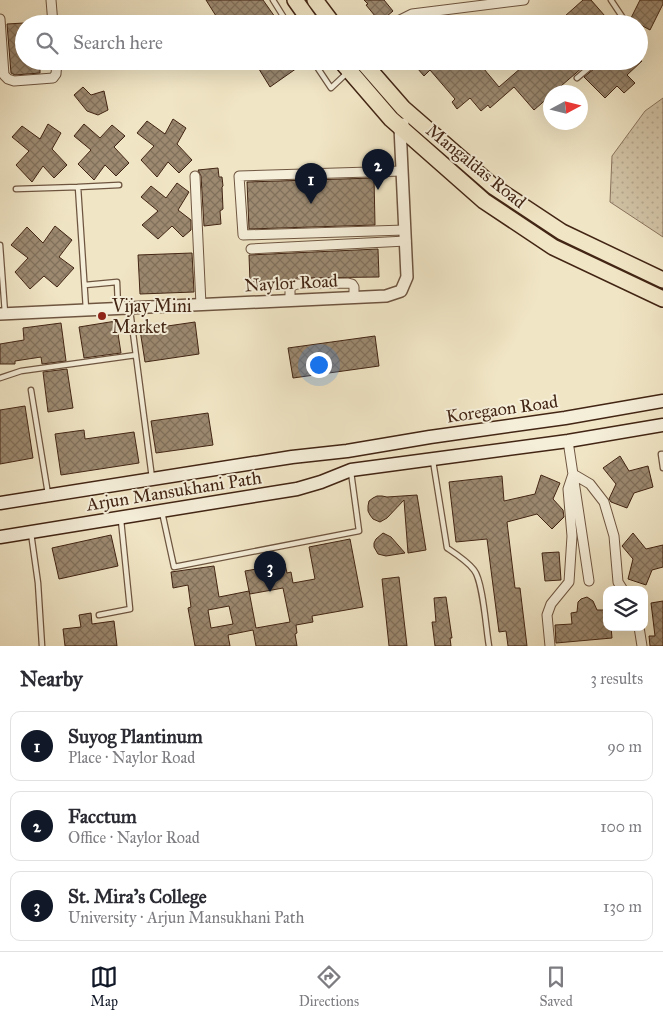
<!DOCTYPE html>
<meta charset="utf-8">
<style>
:root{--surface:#fff;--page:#f2f2f3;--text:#2b2b33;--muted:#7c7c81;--line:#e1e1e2;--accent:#111827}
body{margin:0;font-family:"IM FELL Great Primer",serif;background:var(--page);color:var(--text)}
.controls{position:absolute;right:15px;bottom:15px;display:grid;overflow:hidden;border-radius:10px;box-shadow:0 5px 20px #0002}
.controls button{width:45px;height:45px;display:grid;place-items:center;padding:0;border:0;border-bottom:1px solid var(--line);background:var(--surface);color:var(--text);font:25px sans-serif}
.compass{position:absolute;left:543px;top:85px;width:45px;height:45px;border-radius:50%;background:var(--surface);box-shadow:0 5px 20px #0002;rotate:83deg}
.you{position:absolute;left:318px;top:364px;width:18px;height:18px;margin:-12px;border:4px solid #fff;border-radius:50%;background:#1a73e8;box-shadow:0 0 0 8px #1a73e833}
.badge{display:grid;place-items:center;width:32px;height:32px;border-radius:50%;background:var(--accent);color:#fff;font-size:16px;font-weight:700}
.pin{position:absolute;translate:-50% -41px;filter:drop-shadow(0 1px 2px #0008)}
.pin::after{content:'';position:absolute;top:26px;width:18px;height:15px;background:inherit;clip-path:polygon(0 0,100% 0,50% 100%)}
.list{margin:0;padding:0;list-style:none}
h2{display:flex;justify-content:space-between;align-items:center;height:65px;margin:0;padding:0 20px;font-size:21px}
h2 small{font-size:16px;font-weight:400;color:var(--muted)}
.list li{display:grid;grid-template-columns:32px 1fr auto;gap:15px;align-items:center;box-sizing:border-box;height:70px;margin:0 10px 10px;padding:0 10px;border:1px solid var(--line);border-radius:10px}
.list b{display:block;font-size:19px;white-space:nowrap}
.list p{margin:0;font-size:16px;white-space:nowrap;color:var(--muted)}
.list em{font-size:16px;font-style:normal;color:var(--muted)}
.icon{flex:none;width:28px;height:28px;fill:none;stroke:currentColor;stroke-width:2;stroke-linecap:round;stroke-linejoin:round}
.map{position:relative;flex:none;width:663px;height:646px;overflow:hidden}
.search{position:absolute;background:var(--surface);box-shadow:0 5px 20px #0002;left:15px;right:15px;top:15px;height:55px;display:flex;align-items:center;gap:12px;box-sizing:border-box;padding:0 18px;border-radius:28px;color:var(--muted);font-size:19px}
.sheet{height:305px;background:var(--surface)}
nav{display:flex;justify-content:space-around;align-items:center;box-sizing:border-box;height:70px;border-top:1px solid var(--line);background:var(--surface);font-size:14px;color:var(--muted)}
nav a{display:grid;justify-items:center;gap:2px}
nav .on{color:var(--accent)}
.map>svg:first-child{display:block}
.park{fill:url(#park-dots);stroke:#8a745e}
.building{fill:url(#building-cross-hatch);stroke:#422514;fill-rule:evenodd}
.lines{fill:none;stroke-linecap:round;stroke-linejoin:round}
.service-casing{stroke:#6e5540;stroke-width:7}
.minor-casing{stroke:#6e5540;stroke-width:11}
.tertiary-casing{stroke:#6e5540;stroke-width:14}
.secondary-casing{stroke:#422514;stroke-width:15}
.primary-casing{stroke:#422514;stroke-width:18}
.service{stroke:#f5eed9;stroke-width:4.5}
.minor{stroke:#f5eed9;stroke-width:9}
.tertiary{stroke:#f5eed9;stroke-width:11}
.secondary{stroke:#f5eed9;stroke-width:12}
.primary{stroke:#f0e5c5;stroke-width:15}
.poi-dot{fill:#8f2418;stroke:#f5eed9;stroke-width:2}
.labels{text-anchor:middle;stroke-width:4;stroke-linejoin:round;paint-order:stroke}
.street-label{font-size:18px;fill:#422514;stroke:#f5eed9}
.poi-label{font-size:18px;fill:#422514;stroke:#f5eed9;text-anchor:start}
</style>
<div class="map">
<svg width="663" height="646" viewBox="0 0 663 646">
<defs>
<pattern id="park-dots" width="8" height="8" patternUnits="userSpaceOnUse" patternTransform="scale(1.25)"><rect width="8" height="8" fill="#d2c4a7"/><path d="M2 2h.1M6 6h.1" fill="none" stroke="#b6a88f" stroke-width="1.8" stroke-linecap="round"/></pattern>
<pattern id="building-cross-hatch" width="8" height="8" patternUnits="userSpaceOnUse" patternTransform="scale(1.25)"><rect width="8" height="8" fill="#9c8970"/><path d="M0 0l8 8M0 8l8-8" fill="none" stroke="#81705b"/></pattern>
</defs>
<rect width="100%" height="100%" fill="#f0e5c5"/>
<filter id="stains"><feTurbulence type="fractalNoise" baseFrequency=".004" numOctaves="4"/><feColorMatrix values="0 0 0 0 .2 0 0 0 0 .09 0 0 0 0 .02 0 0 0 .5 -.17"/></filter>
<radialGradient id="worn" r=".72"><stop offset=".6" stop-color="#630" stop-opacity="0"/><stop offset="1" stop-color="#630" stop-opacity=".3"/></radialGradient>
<path class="park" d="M663,98V237L610,202L612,156L645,111Z"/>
<path class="building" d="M206,0H263L280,24H221Z
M364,0H384L393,11L380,22L366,5L368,4Z
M583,0H591L612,24H556Z
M640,0H663V4L650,30L639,24L630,20Z
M24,23V61H40V73L15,75L11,73L7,24Z
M254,61H307L270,87Z
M411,61H463L471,70L479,63L499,87L529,61H590L554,92H550V96L534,110L514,87L490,108L488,105L481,111L470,98L457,109L452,102L455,99L430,70L424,76Z
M601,61H642L627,75L635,83L624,93L617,86L605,98L584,77L600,64Z
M83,87L91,95L104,91L108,110L98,115L87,111L74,95Z
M173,119L186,128L177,144L192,160L179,173L168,162L157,177L141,160L154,146L137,133L147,121L165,134Z
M48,124L61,133L52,149L67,165L54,178L43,166L32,182L16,165L29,151L12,137L22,126L40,139Z
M84,124L100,138L112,125L125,136L114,147L129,163L116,176L105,165L94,180L78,164L91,150L74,136Z
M218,168L219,177H222L223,186L222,187L223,209L220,211L221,224L204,226L201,176L198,170Z
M374,178L375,225L249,229L247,182Z
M177,183L189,192L178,210L191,220V230L183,237L172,226L158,239L142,225L158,211L141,197L151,186L166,198Z
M55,226L72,240L59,257L74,268L57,287L44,276L30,289L15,272L28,258L11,245L27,227L43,243Z
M378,249L379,277L297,278L290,280L250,282L249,255Z
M192,253L194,292L140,294L138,255Z
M116,321L121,353L84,358L79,327Z
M195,322L199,354L145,362L140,330Z
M61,323L66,361L42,364L41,357L15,361V364H0V344L24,340L23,328Z
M375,336L379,366L293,378L288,348Z
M67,369L73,408L48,412L43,372Z
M25,406L33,458L0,464V410Z
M208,413L213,445L156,453L151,421Z
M84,430L85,439L134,432L139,463L61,475L55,434Z
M620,456L629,471L648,466L653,487L634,493L627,508L611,502L609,499L616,484L603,468Z
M541,475L560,483L553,499L563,510L564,517L552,529L537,514L507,522L515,588H520L527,646H508L506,631L499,632L487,539L456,542L449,482L502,476L504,501L535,494Z
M417,495L426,550L408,553L404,500L387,518L380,522L373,519L370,515L368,511V506L369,501L373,498L377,496H382L387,497Z
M383,533L391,537L405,553L386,556L378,554L374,547V543L376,539Z
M633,533L646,549L663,545V567L652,570L646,585L628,579L633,559L622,546Z
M111,535L118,566L59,579L52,548Z
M350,539L363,607L312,616L313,622L296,625L297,633L295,634L297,646H256L253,630L228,635L230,646H195L188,608L191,607L188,585L173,588L171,572L214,566L219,597L249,591L245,571L285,564L287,573L291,572L293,583L315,579L309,547ZM283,588L290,622L256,628L249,591L250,594ZM229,606L233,624L211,628L208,610Z
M559,552L561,580L545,581L542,553Z
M399,577L407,646H389L382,579Z
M446,597L452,638H450L451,646H435L432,622H436L434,598Z
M587,597L593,601L597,610H605L607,627H611L612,638L556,643L555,625L572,624L571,613L577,612L578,602L581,599Z
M663,601V646H650L649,636H655L651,603Z
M91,613L92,624L114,621L117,646H65L63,629L81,627L79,615Z"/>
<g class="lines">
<g class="service-casing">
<path id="service" d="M273,0L288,24
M611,0L627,24
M313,61L331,88L348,72
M577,78L597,61
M78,187L119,185
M16,189L78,187L86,309
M0,245L5,313
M85,285L117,282L118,307
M130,310L152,478
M0,378L21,371L136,355
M31,390L48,494
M663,454H661L663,468
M433,461L447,548C456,554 467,561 474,570C483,581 486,629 489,646
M162,512L174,567L359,531L351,472
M31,533L38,583L42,646
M99,615L130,609L121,520"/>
</g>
<g class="minor-casing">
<path id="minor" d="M51,0L53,24
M0,19L4,75L8,79L14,81L53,78L56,74L57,61
M392,24L412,14L524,0
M402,171L239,176L243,235L405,230
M195,176L201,305
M251,249L406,241
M290,301V288L292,286L297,284L348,283L352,284L354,287V298
M568,441L589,581
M639,627L642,646
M550,646L547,615L551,604L569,582L572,536L568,489L573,474L590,484L604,502L614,536L618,582L623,590"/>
</g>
<g class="tertiary-casing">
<path id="tertiary" d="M0,314L386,296L401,291L407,277L400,127L403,124"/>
</g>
<g class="secondary-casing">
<path id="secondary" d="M0,503L292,457L347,451L430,437L565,418L663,401
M0,537L297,489L321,482L351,470L568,441L663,425"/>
</g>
<g class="primary-casing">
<path id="primary" d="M295,0L312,24
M315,0L333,24
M341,61L391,119L484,201L553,247L663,299
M362,61L403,108L494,187L562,232L663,280"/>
</g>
<use href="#service" class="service"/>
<use href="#minor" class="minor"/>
<use href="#tertiary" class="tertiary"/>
<use href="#secondary" class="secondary"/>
<use href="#primary" class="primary"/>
</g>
<circle class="poi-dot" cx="102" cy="316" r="5"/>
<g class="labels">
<g class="street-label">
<text transform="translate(476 166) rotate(39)" y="6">Mangaldas Road</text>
<text transform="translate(291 283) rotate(-3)" y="6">Naylor Road</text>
<text transform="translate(502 409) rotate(-8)" y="6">Koregaon Road</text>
<text transform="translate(174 491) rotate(-9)" y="6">Arjun Mansukhani Path</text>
</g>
<g class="poi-label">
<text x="112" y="312">Vijay Mini<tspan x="112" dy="21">Market</tspan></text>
</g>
</g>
<rect width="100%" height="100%" filter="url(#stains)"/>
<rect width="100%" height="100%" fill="url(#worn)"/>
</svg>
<div class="controls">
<button><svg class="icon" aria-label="layers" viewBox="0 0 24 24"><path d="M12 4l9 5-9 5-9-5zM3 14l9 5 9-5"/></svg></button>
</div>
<svg class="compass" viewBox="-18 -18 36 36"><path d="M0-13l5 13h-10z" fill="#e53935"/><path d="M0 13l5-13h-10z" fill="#7c7c81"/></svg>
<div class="you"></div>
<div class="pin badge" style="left:311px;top:204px">1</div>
<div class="pin badge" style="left:378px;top:190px">2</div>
<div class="pin badge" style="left:270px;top:592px">3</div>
<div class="search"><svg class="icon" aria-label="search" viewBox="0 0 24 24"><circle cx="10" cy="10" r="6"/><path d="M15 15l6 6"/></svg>Search here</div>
</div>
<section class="sheet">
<h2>Nearby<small>3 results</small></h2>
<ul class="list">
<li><span class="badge">1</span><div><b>Suyog Plantinum</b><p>Place · Naylor Road</p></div><em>90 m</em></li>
<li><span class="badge">2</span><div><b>Facctum</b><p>Office · Naylor Road</p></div><em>100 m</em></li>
<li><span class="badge">3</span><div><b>St. Mira's College</b><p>University · Arjun Mansukhani Path</p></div><em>130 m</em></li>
</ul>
</section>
<nav>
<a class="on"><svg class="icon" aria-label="map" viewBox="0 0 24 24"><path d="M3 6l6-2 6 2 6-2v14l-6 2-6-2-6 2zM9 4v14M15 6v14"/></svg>Map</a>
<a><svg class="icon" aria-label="directions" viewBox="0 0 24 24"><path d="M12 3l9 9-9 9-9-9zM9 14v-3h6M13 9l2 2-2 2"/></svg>Directions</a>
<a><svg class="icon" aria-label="saved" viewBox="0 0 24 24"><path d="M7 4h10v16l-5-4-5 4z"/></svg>Saved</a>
</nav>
